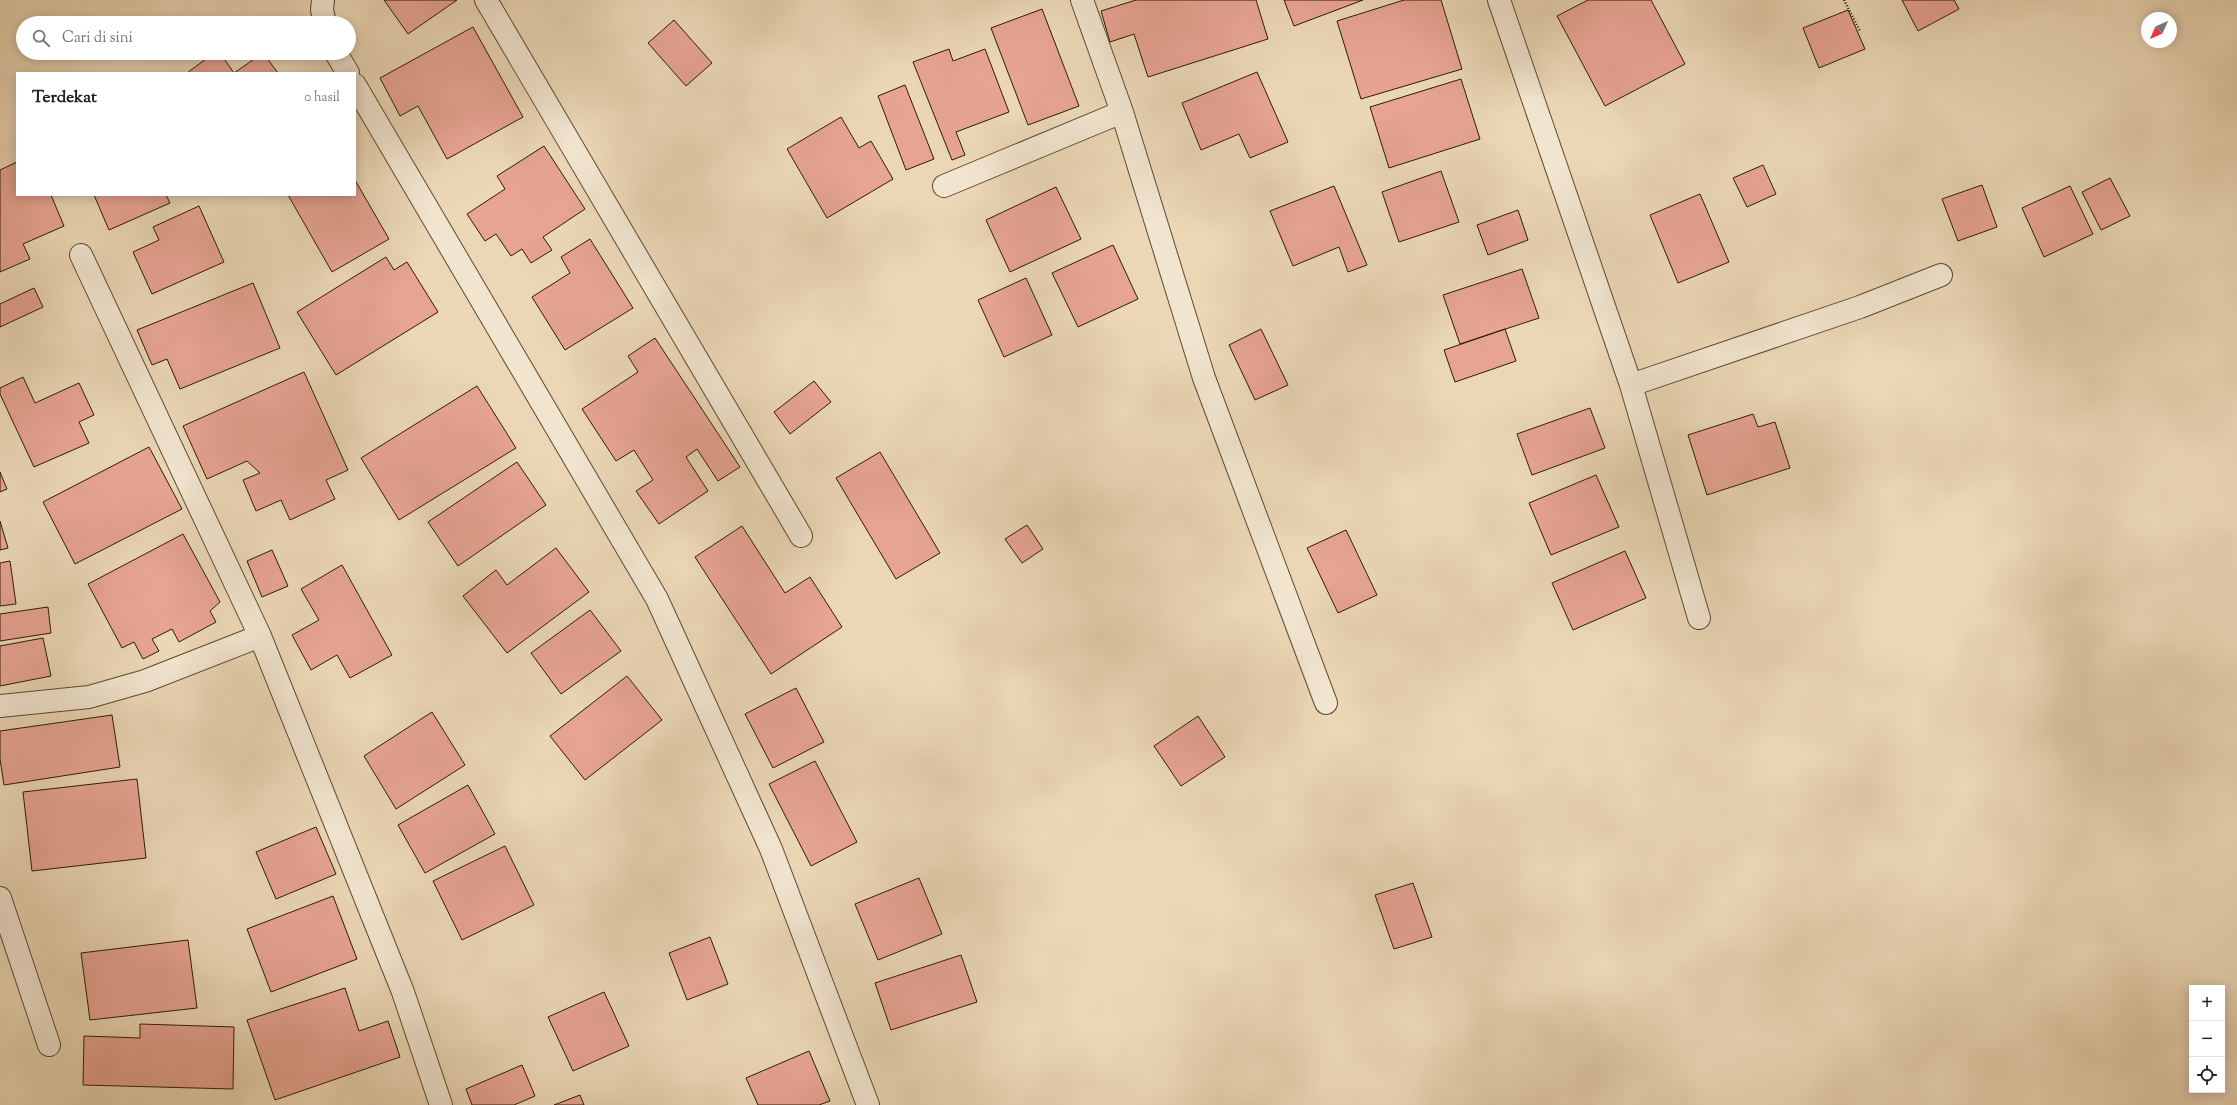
<!DOCTYPE html>
<html lang="id">
<meta charset="utf-8">
<style>
:root{--surface:#fff;--page:#f6f6f6;--text:#202124;--muted:#757577;--line:#e0e0e0}
body{margin:0;font-family:"Sorts Mill Goudy",serif;background:var(--page);color:var(--text)}
.controls{position:absolute;right:12px;bottom:12px;display:grid;overflow:hidden;border-radius:0px;box-shadow:0 2px 10px #0003}
.controls button{width:36px;height:36px;display:grid;place-items:center;padding:0;border:0;border-bottom:1px solid var(--line);background:var(--surface);color:var(--text);font:20px sans-serif}
.compass{position:absolute;left:2141px;top:12px;width:36px;height:36px;border-radius:50%;background:var(--surface);box-shadow:0 2px 10px #0003;rotate:225deg}
.list{margin:0;padding:0;list-style:none}
h2{display:flex;justify-content:space-between;align-items:center;height:52px;margin:0;padding:0 16px;font-size:17px}
h2 small{font-size:13px;font-weight:400;color:var(--muted)}
.icon{flex:none;width:22px;height:22px;fill:none;stroke:currentColor;stroke-width:2;stroke-linecap:round;stroke-linejoin:round}
.map{position:relative;flex:none;width:2237px;height:1105px;overflow:hidden}
.search{position:absolute;background:var(--surface);box-shadow:0 2px 10px #0003;left:16px;top:16px;width:340px;height:44px;display:flex;align-items:center;gap:10px;box-sizing:border-box;padding:0 14px;border-radius:22px;color:var(--muted);font-size:15px}
.panel{position:absolute;background:var(--surface);box-shadow:0 2px 10px #0003;left:16px;top:72px;width:340px;height:124px;border-radius:0px}
.map>svg:first-child{display:block}
.building{fill:#e7a493;stroke:#2e1b00}
.lines{fill:none;stroke-linecap:round;stroke-linejoin:round}
.minor-casing{stroke:#5d4a2e;stroke-width:24}
.path{stroke:#2e1b00;stroke-width:2.5;stroke-dasharray:1 2;stroke-linecap:butt}
.minor{stroke:#f2e5d0;stroke-width:22}
</style>
<div class="map">
<svg width="2237" height="1105" viewBox="0 0 2237 1105">
<rect width="100%" height="100%" fill="#ebd7b6"/>
<filter id="stains"><feTurbulence type="fractalNoise" baseFrequency=".005" numOctaves="4"/><feColorMatrix values="0 0 0 0 .2 0 0 0 0 .09 0 0 0 0 .02 0 0 0 .5 -.17"/></filter>
<radialGradient id="worn" r=".72"><stop offset=".6" stop-color="#630" stop-opacity="0"/><stop offset="1" stop-color="#630" stop-opacity=".3"/></radialGradient>
<path class="building" d="M384,0H457L408,34Z
M1136,0H1256L1268,39L1148,77L1134,34L1110,42L1101,11Z
M1284,0H1363L1294,26Z
M1404,0H1441L1462,69L1361,99L1337,21Z
M1588,0H1651L1685,64L1605,106L1557,16Z
M1902,0H1954L1959,9L1918,31Z
M1042,9L1079,106L1028,125L991,28Z
M1848,10L1865,49L1819,68L1803,28Z
M674,20L712,63L686,86L648,43Z
M473,27L523,117L447,159L418,106L400,116L380,78Z
M949,49L953,61L985,49L1009,112L956,132L965,155L952,160L913,62Z
M214,53H220L234,73H187Z
M263,53L278,73H234Z
M1257,72L1288,142L1250,158L1239,134L1201,150L1182,103Z
M1461,79L1480,139L1389,168L1370,107Z
M905,85L934,159L906,170L878,96Z
M841,117L859,148L871,141L893,179L827,218L787,149Z
M544,146L585,209L543,237L552,250L531,263L522,249L511,256L496,234L485,241L467,214L505,189L497,176Z
M17,162V195H51L64,226L23,244L30,259L0,272V170Z
M1763,165L1776,194L1747,207L1733,178Z
M1441,171L1459,222L1399,242L1382,192Z
M2110,178L2130,216L2101,230L2082,192Z
M355,180L389,239L332,272L288,195H355Z
M1982,185L1997,227L1958,241L1942,199Z
M1334,186L1367,265L1348,272L1339,247L1293,266L1270,211Z
M2070,186L2093,234L2044,257L2022,208Z
M1056,187L1081,239L1010,272L986,220Z
M1700,194L1729,262L1678,283L1650,215Z
M94,195H166L170,203L109,230Z
M199,206L224,262L152,294L133,252L159,240L153,227Z
M1518,210L1528,240L1488,255L1477,225Z
M590,239L633,308L565,350L532,297L570,273L561,257Z
M1113,245L1138,299L1078,327L1052,273Z
M386,257L394,270L407,262L438,312L336,375L297,312Z
M1522,269L1539,318L1460,344L1443,295Z
M1026,278L1052,335L1004,357L978,300Z
M253,283L280,348L180,389L167,359L152,365L137,330Z
M34,288L43,307L0,327V304Z
M1261,329L1288,385L1255,400L1229,345Z
M1505,329L1516,361L1455,382L1444,350Z
M655,338L740,467L718,481L697,449L686,457L708,491L659,524L636,491L653,480L634,450L616,461L582,409L638,372L628,356Z
M304,372L348,470L326,480L335,499L290,520L281,500L256,511L243,480L260,473L247,461L207,479L183,426Z
M23,377L35,403L79,383L94,415L79,422L89,443L34,467L0,394V388Z
M814,381L831,402L790,434L774,412Z
M477,386L516,448L399,520L361,458Z
M1590,408L1605,448L1532,475L1517,434Z
M1753,414L1758,427L1775,422L1790,468L1707,495L1688,435Z
M149,447L182,509L75,564L43,502Z
M880,452L940,553L896,579L836,478Z
M517,462L546,505L458,566L428,522Z
M0,472L7,489L0,492Z
M1596,475L1619,527L1551,555L1529,503Z
M0,521L8,548L0,550Z
M1027,525L1043,549L1022,563L1005,539Z
M742,526L785,593L810,577L842,627L771,674L695,557Z
M1346,530L1377,595L1338,613L1307,548Z
M183,534L220,602L210,611L216,622L179,642L172,629L152,639L159,651L143,659L134,642L122,648L88,584Z
M556,548L589,592L507,653L463,596L496,570L507,585Z
M272,550L288,586L262,597L247,561Z
M1625,551L1646,598L1573,630L1552,583Z
M10,561L16,604L0,606V563Z
M342,565L392,655L350,678L337,655L311,670L292,635L319,620L301,589Z
M48,607L51,633L0,641V614Z
M590,610L621,651L561,694L531,653Z
M43,638L51,676L0,686V646Z
M627,676L662,720L585,780L550,736Z
M796,688L824,742L773,768L745,714Z
M432,712L465,765L396,809L364,756Z
M112,715L120,767L4,785L0,759V731Z
M1198,716L1225,757L1181,786L1154,746Z
M815,761L857,842L811,866L769,784Z
M137,779L146,858L32,871L23,792Z
M468,785L495,834L425,873L398,825Z
M316,827L336,874L276,899L256,852Z
M505,846L534,905L462,940L433,881Z
M919,878L942,934L878,960L855,904Z
M1413,883L1432,937L1394,949L1375,895Z
M333,896L357,959L271,992L247,929Z
M710,937L728,984L687,1000L669,953Z
M188,940L197,1008L90,1020L81,953Z
M961,955L977,1002L891,1030L875,983Z
M345,988L359,1031L388,1021L400,1057L275,1100L247,1020Z
M604,992L629,1046L573,1071L548,1017Z
M140,1024L234,1027L233,1089L83,1085L84,1036L140,1038Z
M809,1051L830,1101L819,1105H758L746,1078Z
M522,1065L535,1096L514,1105H472L466,1089Z
M580,1095L584,1105H554Z"/>
<g class="lines">
<g class="minor-casing">
<path id="minor" d="M323,0L322,10L325,23
M486,0L801,536
M1082,0L1122,112L1204,378L1326,703
M1499,0L1631,385L1699,618
M336,53L348,73
M355,85L657,599L771,849L868,1105
M944,186L1122,112
M81,255L260,636L403,992L441,1105
M1631,385L1860,307L1941,275
M0,706L89,697L145,681L260,636
M0,898L49,1045"/>
</g>
<path class="path" d="M1844,0L1860,31"/>
<use href="#minor" class="minor"/>
</g>
<rect width="100%" height="100%" filter="url(#stains)"/>
<rect width="100%" height="100%" fill="url(#worn)"/>
</svg>
<div class="controls">
<button>+</button>
<button>−</button>
<button><svg class="icon" aria-label="locate" viewBox="0 0 24 24"><circle cx="12" cy="12" r="6"/><path d="M12 2v4M12 18v4M2 12h4M18 12h4"/></svg></button>
</div>
<svg class="compass" viewBox="-18 -18 36 36"><path d="M0-13l5 13h-10z" fill="#e53935"/><path d="M0 13l5-13h-10z" fill="#757577"/></svg>
<div class="search"><svg class="icon" aria-label="search" viewBox="0 0 24 24"><circle cx="10" cy="10" r="6"/><path d="M15 15l6 6"/></svg>Cari di sini</div>
<section class="panel">
<h2>Terdekat<small>0 hasil</small></h2>
<ul class="list">
</ul>
</section>
</div>
